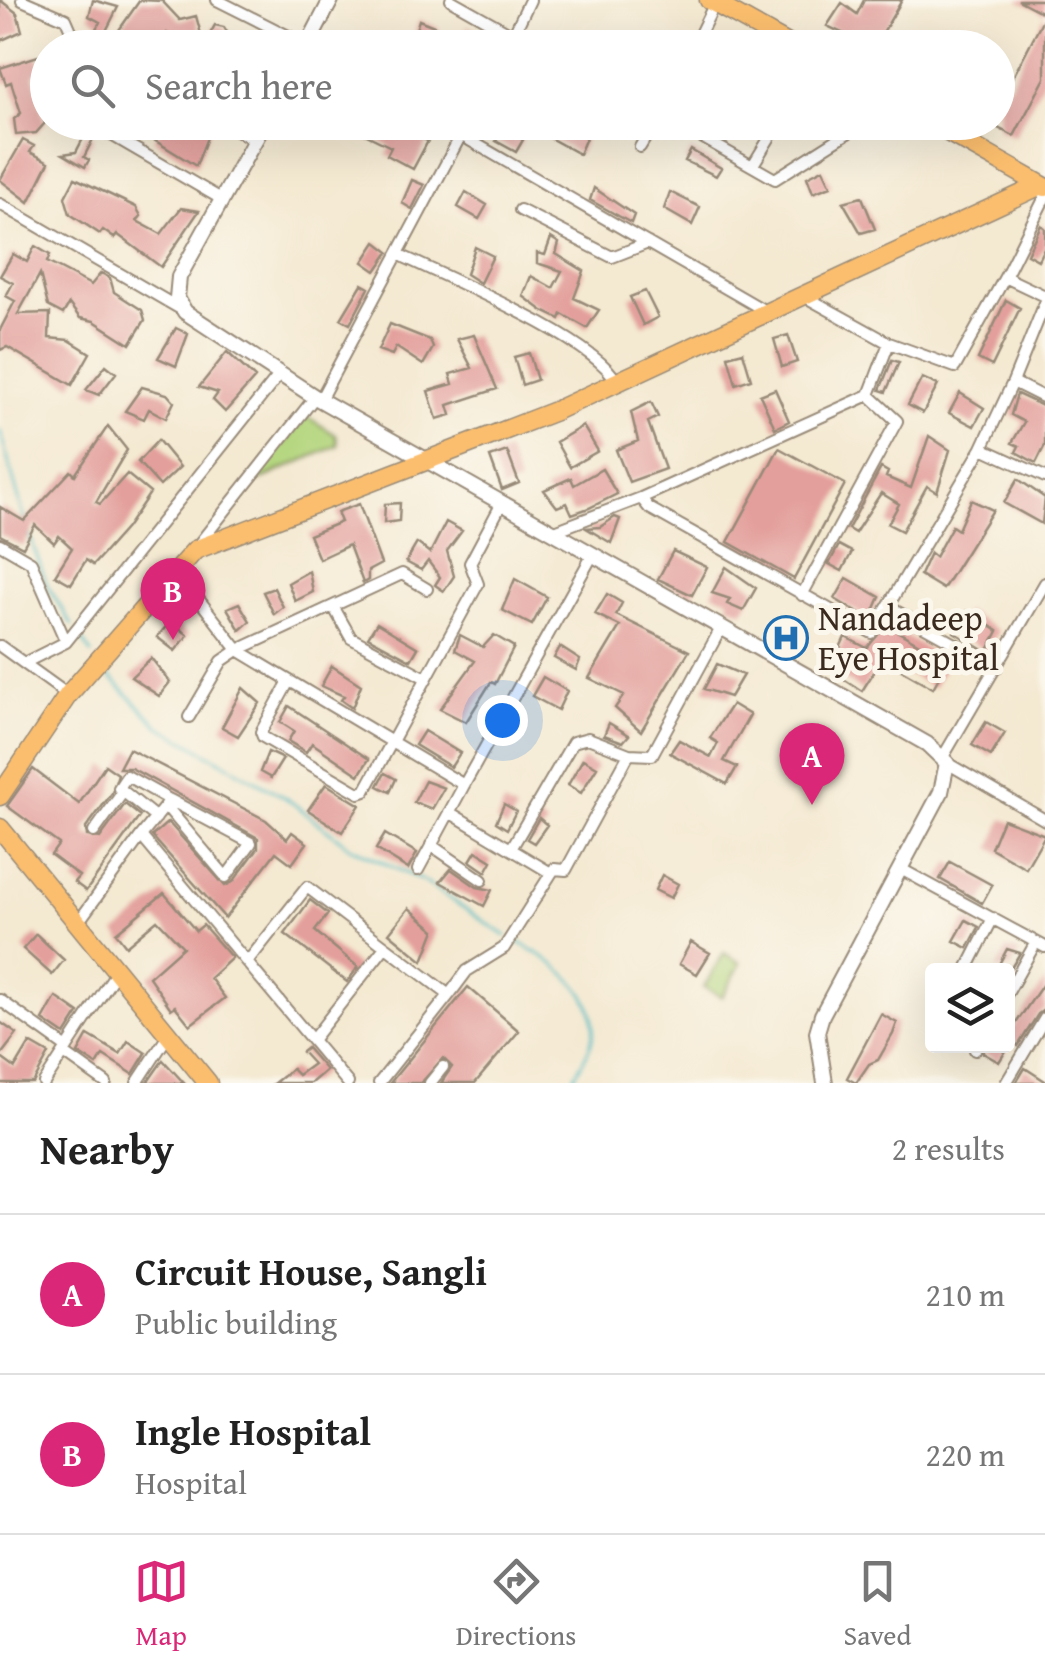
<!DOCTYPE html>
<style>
:root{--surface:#fff;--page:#f2f2f2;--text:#222;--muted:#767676;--line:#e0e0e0;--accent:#db2777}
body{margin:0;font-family:"Gentium Book Plus",serif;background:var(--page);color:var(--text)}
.controls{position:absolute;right:30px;bottom:30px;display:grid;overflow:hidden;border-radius:10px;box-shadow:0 10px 40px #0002}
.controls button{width:90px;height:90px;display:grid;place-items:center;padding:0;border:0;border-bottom:2px solid var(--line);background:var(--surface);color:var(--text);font:50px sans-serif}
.you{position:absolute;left:502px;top:720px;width:35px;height:35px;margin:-25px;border:8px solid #fff;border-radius:50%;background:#1a73e8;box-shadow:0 0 0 15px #1a73e833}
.badge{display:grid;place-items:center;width:65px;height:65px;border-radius:50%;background:var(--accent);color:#fff;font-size:32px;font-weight:700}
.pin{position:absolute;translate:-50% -82px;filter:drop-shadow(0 2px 5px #0008)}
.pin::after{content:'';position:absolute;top:52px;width:35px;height:30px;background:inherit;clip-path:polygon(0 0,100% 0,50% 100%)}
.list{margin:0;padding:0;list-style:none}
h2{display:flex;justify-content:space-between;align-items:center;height:130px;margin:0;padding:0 40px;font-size:42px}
h2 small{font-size:32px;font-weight:400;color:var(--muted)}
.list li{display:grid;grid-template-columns:65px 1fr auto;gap:30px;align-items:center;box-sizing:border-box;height:160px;padding:0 40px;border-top:2px solid var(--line)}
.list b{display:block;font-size:38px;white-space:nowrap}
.list p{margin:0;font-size:32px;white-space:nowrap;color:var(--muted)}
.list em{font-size:32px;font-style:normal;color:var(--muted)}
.icon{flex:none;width:55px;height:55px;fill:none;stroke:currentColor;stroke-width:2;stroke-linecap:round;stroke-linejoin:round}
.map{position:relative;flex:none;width:1045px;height:1083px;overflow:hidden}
.search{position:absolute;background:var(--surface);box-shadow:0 10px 40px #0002;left:30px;right:30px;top:30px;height:110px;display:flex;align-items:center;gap:25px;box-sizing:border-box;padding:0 35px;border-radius:55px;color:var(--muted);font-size:38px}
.sheet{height:450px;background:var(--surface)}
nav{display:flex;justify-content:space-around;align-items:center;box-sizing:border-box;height:140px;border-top:2px solid var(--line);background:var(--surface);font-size:28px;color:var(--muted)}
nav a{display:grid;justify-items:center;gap:5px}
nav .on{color:var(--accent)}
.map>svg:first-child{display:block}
.grass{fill:url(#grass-tufts);stroke:#78804e;stroke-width:2.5}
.park{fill:#b4d67e;stroke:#78804e;stroke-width:2.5}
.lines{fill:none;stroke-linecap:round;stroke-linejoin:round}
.stream{stroke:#4dbbc5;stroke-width:2.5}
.building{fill:#e39f9b}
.minor-casing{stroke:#988a78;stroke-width:14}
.tertiary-casing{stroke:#988a78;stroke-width:18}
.primary-casing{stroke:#988a78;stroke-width:21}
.minor{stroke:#fff;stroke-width:10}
.tertiary{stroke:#fff;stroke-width:14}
.primary{stroke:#fbbe6e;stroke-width:18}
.labels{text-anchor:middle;stroke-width:10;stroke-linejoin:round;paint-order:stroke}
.poi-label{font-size:35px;fill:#3b2a1e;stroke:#fbf7ec;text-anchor:start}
</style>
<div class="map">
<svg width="1045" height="1083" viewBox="0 0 1045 1083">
<defs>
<pattern id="grass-tufts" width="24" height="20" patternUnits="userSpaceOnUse" patternTransform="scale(2.5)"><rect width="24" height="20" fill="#b4d67e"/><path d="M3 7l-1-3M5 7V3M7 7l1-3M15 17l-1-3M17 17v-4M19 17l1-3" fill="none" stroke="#9cb86c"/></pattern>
</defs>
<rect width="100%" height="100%" fill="#fbf7ec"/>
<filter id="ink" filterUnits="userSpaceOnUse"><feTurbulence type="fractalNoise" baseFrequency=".01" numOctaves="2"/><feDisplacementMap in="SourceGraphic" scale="20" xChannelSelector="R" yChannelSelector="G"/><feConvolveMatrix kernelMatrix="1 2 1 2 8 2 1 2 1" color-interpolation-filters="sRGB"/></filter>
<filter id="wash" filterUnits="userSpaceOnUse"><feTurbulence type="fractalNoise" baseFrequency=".0048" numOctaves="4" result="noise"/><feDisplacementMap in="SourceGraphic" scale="40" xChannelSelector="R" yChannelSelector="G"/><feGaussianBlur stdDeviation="2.25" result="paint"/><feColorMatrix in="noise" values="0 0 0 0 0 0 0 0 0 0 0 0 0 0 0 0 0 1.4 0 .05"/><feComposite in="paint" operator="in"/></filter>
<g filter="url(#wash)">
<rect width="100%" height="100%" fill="#f4e9d1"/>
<path class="grass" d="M306,416L336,435L338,445L246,486Z"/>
<path class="park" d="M724,953L741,963L722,997L704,987Z"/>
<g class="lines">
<path class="stream" d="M0,431L25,521
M29,534L47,585L72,625
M77,632L92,654
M102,669L159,726L286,798L350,847L423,881L506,936
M513,939C549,958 603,992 592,1039C589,1054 577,1070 571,1083"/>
</g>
<g id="blocks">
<path class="building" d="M0,0L17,13L22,31L0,41Z
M93,0L118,7L102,39L93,34L100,22L89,16Z
M140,0L162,1L180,20L196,16L204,45L215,25L224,27L233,42L236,35L265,48H182L185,41L167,33L159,48H118L110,43Z
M864,0H902L874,48L827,26L842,3L857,14Z
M1018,0H1045V14Z
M1045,15V78L1014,136L998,128V106Z
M419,20L439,28L432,44L414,36Z
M468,26L489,38L484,48H457Z
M38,56L43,71L34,74L45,123L36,133L16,135L14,119L21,113L11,82L6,84L0,68Z
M164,122H213L196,166L154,140Z
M340,122H381L428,141L413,169L387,155L391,147Z
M705,122H738L727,142L702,127Z
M565,126L586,138L579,154L550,138L557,127L563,130Z
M504,128L523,140L516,152L496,141Z
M86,133L94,137L84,157L89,160L85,167L63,154L76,152Z
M23,140L34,146L30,152L49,162L29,202L0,180Z
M691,150L721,168L716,176L685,161Z
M823,169L831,186L813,193L807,177Z
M75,178L136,207L141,216L137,221L161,234L181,208L199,211L161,267L117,234L114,238L103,230L100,234L70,214L65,197Z
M412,180L424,185L412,209L402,203Z
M594,188L634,215L631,223L590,200Z
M466,192L487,205L479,219L458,207Z
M670,192L700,207L692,225L664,209Z
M862,197L875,229L861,233L843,202Z
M1041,225L1045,228V246L1038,260L1027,254Z
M551,238L559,243L556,254L584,271L574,298L599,310L587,328L562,314L560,319L543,311L523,296L531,276L553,288L562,271L537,263V253L545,255Z
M376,242L389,252L376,271L363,262Z
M35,246L50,255L47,262L91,285L101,273L110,278L114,292L142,310L145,320L130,344L94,321L80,318L69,304L63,314L48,306L40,274L18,314L50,313L49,338L69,340L90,353L72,385L7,347L0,350V330L15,301L6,296L13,283L0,276L13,254L27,262Z
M475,247L493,256L480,283L466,274Z
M362,284L369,288L350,324L341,319Z
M645,291L658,317L643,325L630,297Z
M1006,300L1020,308L992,366L978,359Z
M390,324L430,340L433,348L423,365L396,347L392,355L378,350Z
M176,328L188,334L176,366L158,358Z
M474,335L497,389L448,405L451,415L437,419L428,391L453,384L450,374L472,368L457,339Z
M788,335L797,362L782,367L774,339Z
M227,352L255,378L225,412L213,400L218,393L199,387Z
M743,352L751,379L736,384L728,356Z
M529,353L537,380L522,385L514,357Z
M892,360L899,362L886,392L880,390Z
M106,365L116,373L99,395L86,390Z
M922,378L938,385L923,413L908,405Z
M142,387L167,394L174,402L166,418L149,409L144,419L125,411Z
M775,389L789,421L775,428L760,395Z
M960,393L984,408L974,426L949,413Z
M1017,394L1045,407V445L1036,463L1016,452L1019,446L1012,443L1024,422L1011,415Z
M651,402L658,417L648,422L665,469L629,482L616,450L638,441L631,412Z
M108,426L127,450L96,502L100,504L127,474L150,493L126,528L93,565L86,560L71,584L55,575L72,548L59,536L54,543L35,525L23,547L0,535V507L24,521L71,471L75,475Z
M583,426L598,451L570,467L556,442Z
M929,436L950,450L937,492L927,486L902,531L888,524L899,504L881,493L855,533L848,529L881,468L888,472L886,477L911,488Z
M158,440L180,467L160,486L138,462Z
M779,448L845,484L794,579L728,542Z
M507,451L519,483L502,490L490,457Z
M602,469L617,494L589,508L572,514L567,503L557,507L544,490L571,478L574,485Z
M1018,479L1045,498L1042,524L1004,503Z
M971,500L993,510L943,589L920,575L930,553L935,557L952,526L958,530Z
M400,503L399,521L384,523L385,504Z
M359,504L381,564L368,571V580L363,583L349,545L319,559L309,535L341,522L337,512Z
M615,517L620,519L611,543L586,528L600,527Z
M446,522L462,531L447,551L454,576L444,591L435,585L440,577L428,561L421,570L406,562L417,543L430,553Z
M839,545L852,552L842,571L829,564Z
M673,551L707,567L692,595L658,579Z
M726,567L756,588L743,611L727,604L730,599L712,593Z
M309,571L313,592L295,601L288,583Z
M847,578L880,597L870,620L835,599Z
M515,579L547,597L532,625L502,610Z
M274,588L283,607L274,614L263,592Z
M607,594L622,603L616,615L689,651L641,731L615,708L624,695L589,678L620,626L595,614Z
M239,603L250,621L240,630L227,608Z
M966,611L998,631L987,652L954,632Z
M785,618L808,632L793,656L770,643Z
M891,619L901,625L897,631L948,661L933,688L882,659L862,691L830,670L845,637L867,648Z
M171,621L188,635L175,651L157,637Z
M377,623L418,648L411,660L368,637Z
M460,635L483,647L494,635L514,647L495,684L491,682L466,722L440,709L475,661L455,650Z
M560,647L580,660L576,670L554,658Z
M151,658L170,682L159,696L131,677Z
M717,664L743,675L730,697L704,689Z
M332,666L361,685L352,708L341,700L344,696L321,686Z
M543,677L567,691L558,710L532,696Z
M243,688L260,703L238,736L222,727Z
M732,704L750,715L724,761L737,767L727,784L670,753L679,740L711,757L718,743L710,738Z
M289,706L369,759L359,775L312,743L306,752L288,741L294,731L280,722Z
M986,722L1005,733L991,756L972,745Z
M609,723L629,735L623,742L604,735Z
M424,731L460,753L451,767L415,745Z
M129,749L266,820L287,839L292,832L307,843L292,864L276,852L225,918L152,836L168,822L225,886L233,882L258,848V838L131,768H119Z
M268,752L283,759L271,778L260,772Z
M583,759L597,767L581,793L568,785Z
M105,765L118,774L112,793L86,828L87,836L100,838L125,804L140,816L86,891L74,882L79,876L51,855L59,844L7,806L33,769L79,804Z
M385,773L396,779L390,792L378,786Z
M425,781L444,788L432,809L414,802Z
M326,784L360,805L342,832L308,810Z
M504,804L516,811L507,829L496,822Z
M539,818L547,825L534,843L527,839Z
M1003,819L1045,835L1026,868L991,848Z
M385,834L417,853L408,869L376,849Z
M476,851L492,861L486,872L470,861Z
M950,862L992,885L982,903L940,879Z
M451,869L477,887L492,890L484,906L440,882Z
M662,875L678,884L671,898L655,890Z
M164,893L196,931L203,925L232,958L210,978L225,998L190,1025L175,1006L171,1009L149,977L183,947L157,920L126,946L116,933Z
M310,900L328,914L315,931L358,967L347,982L285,934Z
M409,908L435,930L423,961L389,933Z
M966,920L979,927L968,948L954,941Z
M36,934L64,960L52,975L23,949Z
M691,942L710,953L697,974L679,964Z
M1007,949L1020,953L1011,968L996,970Z
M1045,981V1009L1038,1014L1018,1046L1008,1035Z
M468,987L519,1031L475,1083H441L452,1067L443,1058L421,1083H390Z
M56,997L79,1013L65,1035L43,1020Z
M881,1014L897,1023L893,1034L878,1060L869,1064L856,1083L847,1078Z
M0,1022L17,1034L0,1056Z
M88,1035L120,1054L128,1041L146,1053L133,1074L103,1055L97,1065L78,1053Z
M30,1043L49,1054L33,1083H0V1057L15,1068Z
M986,1046H1009L999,1062L983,1053Z
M307,1048L326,1070L311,1083H274L292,1069L298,1075L313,1064L302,1052Z
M163,1060L184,1083H147Z
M1025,1068L1045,1081V1083H1016Z"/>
</g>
</g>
<g filter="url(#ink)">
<use href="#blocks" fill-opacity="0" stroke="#988a78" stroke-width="2.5"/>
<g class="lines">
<g class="minor-casing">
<path id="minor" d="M22,0L66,19L76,42L85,48
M217,0L310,47
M451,0L536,48
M507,48L530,0
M693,48L715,3
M89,122L223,200
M222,122L255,140
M438,122L767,312
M675,122L775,179L865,122
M640,147L655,122
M753,165L779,122
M0,204L184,311
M520,210L612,257L648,243
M398,254C447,278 594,339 616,381
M1005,277L1045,197
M889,343L955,367L1005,277L1045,296
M1013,382L1045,303
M1045,398L1013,382L982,448L1045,477
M320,400L468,122
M641,498L649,508L872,633L982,448
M552,532L641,498L869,395L889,343L804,296
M0,544L31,562L66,642
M198,545L315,397
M176,570L238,650L464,785L592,556
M802,595L897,421L869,395
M333,606L351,638L426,678
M889,607L997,667
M0,646L68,695
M26,662L66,642L279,375
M289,681L261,732L263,737L359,793L365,791L478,584L470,563L502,503
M189,717L222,661L238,650L402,574L427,589
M943,757L1045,583
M947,763L1045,820
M449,812L551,873
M156,818L119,788L127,776L170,800
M94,832L123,792
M141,836L170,800L251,843L226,877L166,806
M431,845L482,880
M511,849L573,742L588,738L629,754
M899,868L1045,947
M418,870L464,785
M79,921L141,836L348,1083
M249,960L307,887L449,995L379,1083
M966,971L993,918
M1008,992L1036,942
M449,995L467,971L504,948L554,869L566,870L629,754L652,755L720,630
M0,1000L67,1048
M313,1039L385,947
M975,1050L977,1046
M64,1053L106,1083
M44,1083L117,971
M137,1083L169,1034
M430,1083L443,1067
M1006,1083L1045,1018"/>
</g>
<g class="tertiary-casing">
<path id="tertiary" d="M306,48L331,0
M265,122L179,277L177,298L185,312L315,397L927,744L947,763L941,792L822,1015L817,1032L825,1083"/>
</g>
<g class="primary-casing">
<path id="primary" d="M709,0L795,48
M930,122L1045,187
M0,796L68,695L195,550L555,411L1041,185
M0,828L208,1083"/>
</g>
<use href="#minor" class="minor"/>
<use href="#tertiary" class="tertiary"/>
<use href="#primary" class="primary"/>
</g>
</g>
<defs>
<g id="hospital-ring" transform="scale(2.25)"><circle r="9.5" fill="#fbf7ec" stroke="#1f6fb2" stroke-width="1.5"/><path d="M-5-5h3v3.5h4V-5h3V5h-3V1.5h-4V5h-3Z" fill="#1f6fb2"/></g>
</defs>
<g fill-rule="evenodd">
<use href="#hospital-ring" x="786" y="638"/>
</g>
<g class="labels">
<g class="poi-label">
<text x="818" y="630">Nandadeep<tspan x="818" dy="40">Eye Hospital</tspan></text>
</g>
</g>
</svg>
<div class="controls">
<button><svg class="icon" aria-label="layers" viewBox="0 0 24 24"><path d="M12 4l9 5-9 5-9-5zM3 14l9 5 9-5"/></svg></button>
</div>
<div class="you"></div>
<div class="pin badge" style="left:812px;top:805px">A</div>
<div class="pin badge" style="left:173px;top:640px">B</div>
<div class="search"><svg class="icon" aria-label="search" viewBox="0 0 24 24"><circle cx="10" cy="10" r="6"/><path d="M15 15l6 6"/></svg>Search here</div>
</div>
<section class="sheet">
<h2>Nearby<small>2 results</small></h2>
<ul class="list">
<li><span class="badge">A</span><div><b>Circuit House, Sangli</b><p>Public building</p></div><em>210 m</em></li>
<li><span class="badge">B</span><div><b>Ingle Hospital</b><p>Hospital</p></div><em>220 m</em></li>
</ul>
</section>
<nav>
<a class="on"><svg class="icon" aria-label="map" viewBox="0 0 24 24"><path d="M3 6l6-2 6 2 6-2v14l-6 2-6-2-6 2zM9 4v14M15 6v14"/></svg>Map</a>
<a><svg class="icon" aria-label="directions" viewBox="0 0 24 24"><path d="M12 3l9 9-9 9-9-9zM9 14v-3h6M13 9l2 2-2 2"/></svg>Directions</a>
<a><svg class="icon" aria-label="saved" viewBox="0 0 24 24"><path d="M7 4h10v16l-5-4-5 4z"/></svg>Saved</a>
</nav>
